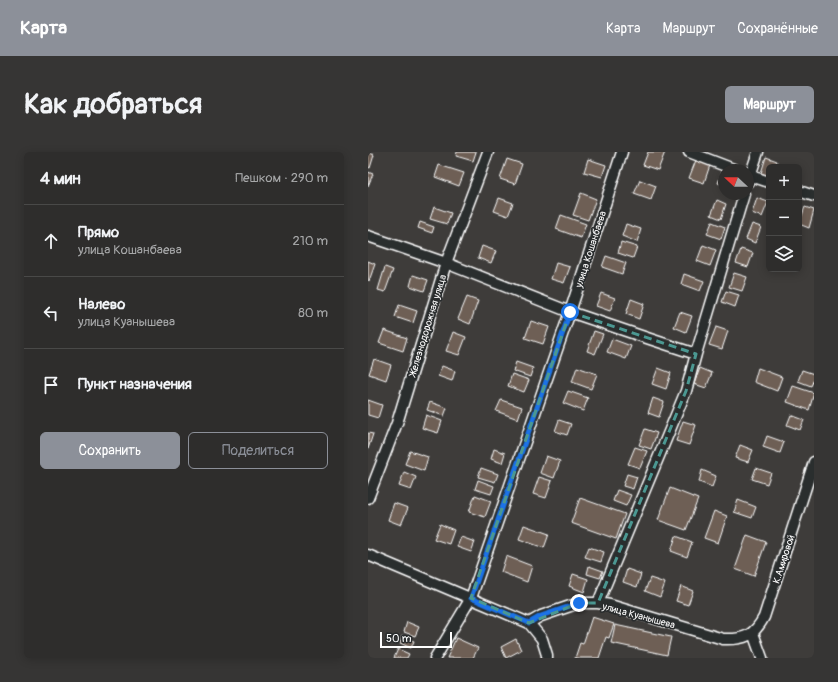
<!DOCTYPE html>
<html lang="ru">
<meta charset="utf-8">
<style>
:root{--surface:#2e2d2c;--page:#363534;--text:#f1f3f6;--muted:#a7a8a9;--line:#494948;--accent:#8c9099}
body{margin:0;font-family:Pangolin,sans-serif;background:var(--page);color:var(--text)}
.controls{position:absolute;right:12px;top:12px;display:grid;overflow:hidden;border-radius:6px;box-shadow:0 2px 10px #0003}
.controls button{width:36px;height:36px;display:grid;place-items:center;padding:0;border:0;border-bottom:1px solid var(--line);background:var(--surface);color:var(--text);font:20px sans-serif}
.compass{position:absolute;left:350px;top:12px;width:36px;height:36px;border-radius:50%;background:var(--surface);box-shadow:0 2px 10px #0003;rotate:292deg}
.scale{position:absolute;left:12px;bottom:10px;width:72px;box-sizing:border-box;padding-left:4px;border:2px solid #fff;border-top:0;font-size:11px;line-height:14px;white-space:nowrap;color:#fff;-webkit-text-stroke:3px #2a2d2e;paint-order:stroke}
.stop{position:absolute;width:12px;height:12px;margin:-9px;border:3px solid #1a73e8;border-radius:50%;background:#fff}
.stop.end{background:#1a73e8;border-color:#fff;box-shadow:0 1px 4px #0008}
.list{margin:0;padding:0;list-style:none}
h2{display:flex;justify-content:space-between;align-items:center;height:52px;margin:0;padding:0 16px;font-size:17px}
h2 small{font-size:13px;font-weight:400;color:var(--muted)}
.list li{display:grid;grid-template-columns:26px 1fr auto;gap:12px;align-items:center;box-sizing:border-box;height:72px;padding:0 16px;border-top:1px solid var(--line)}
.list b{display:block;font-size:15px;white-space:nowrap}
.list p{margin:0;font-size:13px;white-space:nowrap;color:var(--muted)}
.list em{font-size:13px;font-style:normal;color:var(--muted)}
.actions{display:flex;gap:8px;padding:12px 16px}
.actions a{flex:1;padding:9px 0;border:1px solid var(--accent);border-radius:6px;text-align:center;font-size:14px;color:var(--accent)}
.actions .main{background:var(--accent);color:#fff}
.icon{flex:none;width:22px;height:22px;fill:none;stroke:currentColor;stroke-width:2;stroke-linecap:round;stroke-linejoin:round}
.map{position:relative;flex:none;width:446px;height:506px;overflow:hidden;border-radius:6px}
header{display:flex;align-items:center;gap:24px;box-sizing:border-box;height:56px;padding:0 20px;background:var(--accent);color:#fff}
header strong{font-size:19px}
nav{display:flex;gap:22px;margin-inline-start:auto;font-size:14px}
.intro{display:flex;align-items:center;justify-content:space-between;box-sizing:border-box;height:96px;padding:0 24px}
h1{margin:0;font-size:28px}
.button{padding:10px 18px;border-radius:6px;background:var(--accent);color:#fff;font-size:14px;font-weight:700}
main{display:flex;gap:24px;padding:0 24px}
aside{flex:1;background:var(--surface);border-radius:6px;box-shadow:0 2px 10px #0003}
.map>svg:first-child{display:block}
.building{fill:#6e5f55;stroke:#fff}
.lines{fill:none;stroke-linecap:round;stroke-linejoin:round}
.street-casing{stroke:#fff;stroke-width:13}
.street{stroke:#2a2d2e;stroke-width:10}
.route{stroke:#1a73e8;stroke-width:5}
.marked{fill:none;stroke:#4b9892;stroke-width:3;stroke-dasharray:8 5;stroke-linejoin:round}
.labels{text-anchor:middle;stroke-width:3.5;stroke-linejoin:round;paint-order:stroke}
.street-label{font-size:10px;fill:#fff;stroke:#2a2d2e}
</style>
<header>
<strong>Карта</strong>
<nav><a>Карта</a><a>Маршрут</a><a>Сохранённые</a></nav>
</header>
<div class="intro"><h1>Как добраться</h1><a class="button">Маршрут</a></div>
<main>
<aside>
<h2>4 мин<small>Пешком · 290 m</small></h2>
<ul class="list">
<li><svg class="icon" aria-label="ahead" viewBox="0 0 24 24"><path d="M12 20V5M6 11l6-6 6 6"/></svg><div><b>Прямо</b><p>улица Кошанбаева</p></div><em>210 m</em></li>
<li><svg class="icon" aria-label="left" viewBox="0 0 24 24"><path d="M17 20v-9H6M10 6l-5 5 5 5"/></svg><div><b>Налево</b><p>улица Куанышева</p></div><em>80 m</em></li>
<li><svg class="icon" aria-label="arrive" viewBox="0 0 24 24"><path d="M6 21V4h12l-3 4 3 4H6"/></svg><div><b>Пункт назначения</b></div></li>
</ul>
<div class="actions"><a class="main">Сохранить</a><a>Поделиться</a></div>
</aside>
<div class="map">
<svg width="446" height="506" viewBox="0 0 446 506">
<rect width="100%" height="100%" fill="#3e3c3a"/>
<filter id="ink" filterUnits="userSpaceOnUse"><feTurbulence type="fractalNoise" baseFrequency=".025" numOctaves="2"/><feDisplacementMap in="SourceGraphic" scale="8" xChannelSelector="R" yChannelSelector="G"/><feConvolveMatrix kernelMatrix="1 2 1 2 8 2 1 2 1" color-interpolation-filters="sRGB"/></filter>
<g filter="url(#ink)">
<path class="building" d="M0,0L6,3L2,16L0,15Z
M89,0H108L105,9L88,4Z
M280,0H297L290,18L275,13Z
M398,5L409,9L407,15H401V24L393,21Z
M139,7L154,12L147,32L132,27Z
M220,7L238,13L234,25L216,20Z
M328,8L342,13L336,31L321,26Z
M71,13L96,21L91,34L67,25Z
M0,20L5,22L0,34Z
M354,20H356V34L350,31Z
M272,28L288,34L283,48L266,42Z
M213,41L228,47L220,68L205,63Z
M131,46L145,51L140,64L126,59Z
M389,46L400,50L394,65L384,61Z
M349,48L358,52L353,67L343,63Z
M66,55L83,61L79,72L62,67Z
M437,55L446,58L441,76L431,72Z
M193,63L218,72L213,86L188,77Z
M52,70L66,75L64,81L50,76Z
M344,70L357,75L353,87L339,82Z
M258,72L273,77L269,90L254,84Z
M384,72L393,75L387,91L378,87Z
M253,90L269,95L265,106L250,101Z
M335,93L348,98L342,114L329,109Z
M114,94L128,99L123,111L110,106Z
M373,97L385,101L380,115L368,111Z
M238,104L258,111L254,122L234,115Z
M0,109L7,112L1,129L0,128Z
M188,111L202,115L196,131L183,127Z
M17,115L25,118L17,140L10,138Z
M366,121L379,125L374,139L361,135Z
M316,122L336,129L332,139L313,132Z
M45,123L60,128L56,139L42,134Z
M358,139L371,143L367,155L354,150Z
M233,141L247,146L242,159L228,154Z
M99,145L110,149L102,172L90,167Z
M263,147L276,152L271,167L258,162Z
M31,153L49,159L45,171L27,165Z
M312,160L324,164L318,180L306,175Z
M163,169L181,175L175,192L157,186Z
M348,175L360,179L354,197L341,193Z
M16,178L39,186L35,199L11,191Z
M226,179L235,182L227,202L219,199Z
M85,180L98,185L91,203L78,199Z
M244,187L263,194L258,207L239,200Z
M6,207L23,213L18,228L1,222Z
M148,210L165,216L162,225L145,219Z
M74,214L87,219L84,229L70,224Z
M209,215L229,222L223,237L204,230Z
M290,216L303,221L298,237L284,232Z
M332,216L344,221L338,236L326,232Z
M390,216L414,225L409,239L386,230Z
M434,218L446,222V227L443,234L430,229Z
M144,222L161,228L156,240L140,234Z
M425,234L446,241L441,258L419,250Z
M200,239L220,246L215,259L195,251Z
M285,246L296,250L291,265L280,261Z
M0,248L14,253L10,266L0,263Z
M133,248L154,255L150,267L128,259Z
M62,250L79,256L76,264L59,258Z
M58,263L74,269L70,281L54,276Z
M423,263L436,268L432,278L419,273Z
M191,268L203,272L199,283L187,279Z
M315,269L328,273L321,293L308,289Z
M277,277L289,281L283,297L271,293Z
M0,281L5,282L0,297Z
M399,284L416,290L412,301L395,295Z
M372,293L385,298L380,310L367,306Z
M267,295L279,299L272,316L260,312Z
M126,297L137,301L134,311L123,307Z
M42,299L60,305L56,319L37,312Z
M178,304L192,309L186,326L172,321Z
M113,316L130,322L127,330L110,325Z
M388,316L403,321L399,332L384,327Z
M334,318L348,324L344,335L331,330Z
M36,320L48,325L43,338L31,334Z
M259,322L269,325L265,337L255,334Z
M171,325L184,329L178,346L165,342Z
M110,328L126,334L123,342L107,337Z
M302,336L330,347L318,378L290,368Z
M249,338L263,343L258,354L245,349Z
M107,343L123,349L117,365L101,360Z
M212,346L257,362L248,387L203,371Z
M370,348L388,355L384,366L366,360Z
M26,351L40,356L33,373L20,368Z
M346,359L359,364L350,391L336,386Z
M72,372L86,378L81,392L66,387Z
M156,373L181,382L176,396L151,387Z
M379,383L398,390L386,424L367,417Z
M308,384L324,390L319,405L303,399Z
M93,385L107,390L103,400L89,395Z
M221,395L236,400L233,410L217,405Z
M138,404L164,414L159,430L133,420Z
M221,414L235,419L232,426L219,422Z
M259,417L273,422L269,435L255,430Z
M205,422L220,427L216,440L201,434Z
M282,426L297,431L292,445L277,439Z
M313,434L325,439L320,453L308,449Z
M224,465L246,472L241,486L238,485L231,506H207L212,491L215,492Z
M39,470L51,475L47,484L36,480Z
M247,473L303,485L299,503L243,491Z
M34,484L46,489L43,496L32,491Z
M88,486L110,496L105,506H79Z
M148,487L153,498L138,506L133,495Z
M30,497L41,502L39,506H26Z"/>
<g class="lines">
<g class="street-casing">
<path id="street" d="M321,0L368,18
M380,23L401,30
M380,30L390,0
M431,39L446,44
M0,84L78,111L202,160L282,187L328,202
M0,346L29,271L78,111L120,0
M0,403L161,471L174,487L179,503V506
M230,451L318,239L328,202L376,42
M161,471L173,464L211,451H230L242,453L355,487C376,488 386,484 396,465L446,310
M385,481L394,506
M67,506L103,446L202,160L254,0"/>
</g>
<use href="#street" class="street"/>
</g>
</g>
<g class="lines" filter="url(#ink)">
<path class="route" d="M202,160L103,446L161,471L173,464L211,451"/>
</g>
<path class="marked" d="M202,160L328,202L318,239L230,451H211L161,471L103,446Z"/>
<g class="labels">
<g class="street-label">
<text transform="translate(222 97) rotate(-72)" y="4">улица Кошанбаева</text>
<text transform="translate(59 173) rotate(-73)" y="4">Железнодорожная улица</text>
<text transform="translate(415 407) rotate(-72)" y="4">К.Амировой</text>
<text transform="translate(271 463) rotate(15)" y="4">улица Куанышева</text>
</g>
</g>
</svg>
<div class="controls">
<button>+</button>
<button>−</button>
<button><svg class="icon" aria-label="layers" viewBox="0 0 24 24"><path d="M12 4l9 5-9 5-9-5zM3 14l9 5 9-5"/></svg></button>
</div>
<svg class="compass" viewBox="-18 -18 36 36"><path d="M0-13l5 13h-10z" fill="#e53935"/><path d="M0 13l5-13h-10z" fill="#a7a8a9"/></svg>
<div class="scale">50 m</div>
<div class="stop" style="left:202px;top:160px"></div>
<div class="stop end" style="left:211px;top:451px"></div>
</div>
</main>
